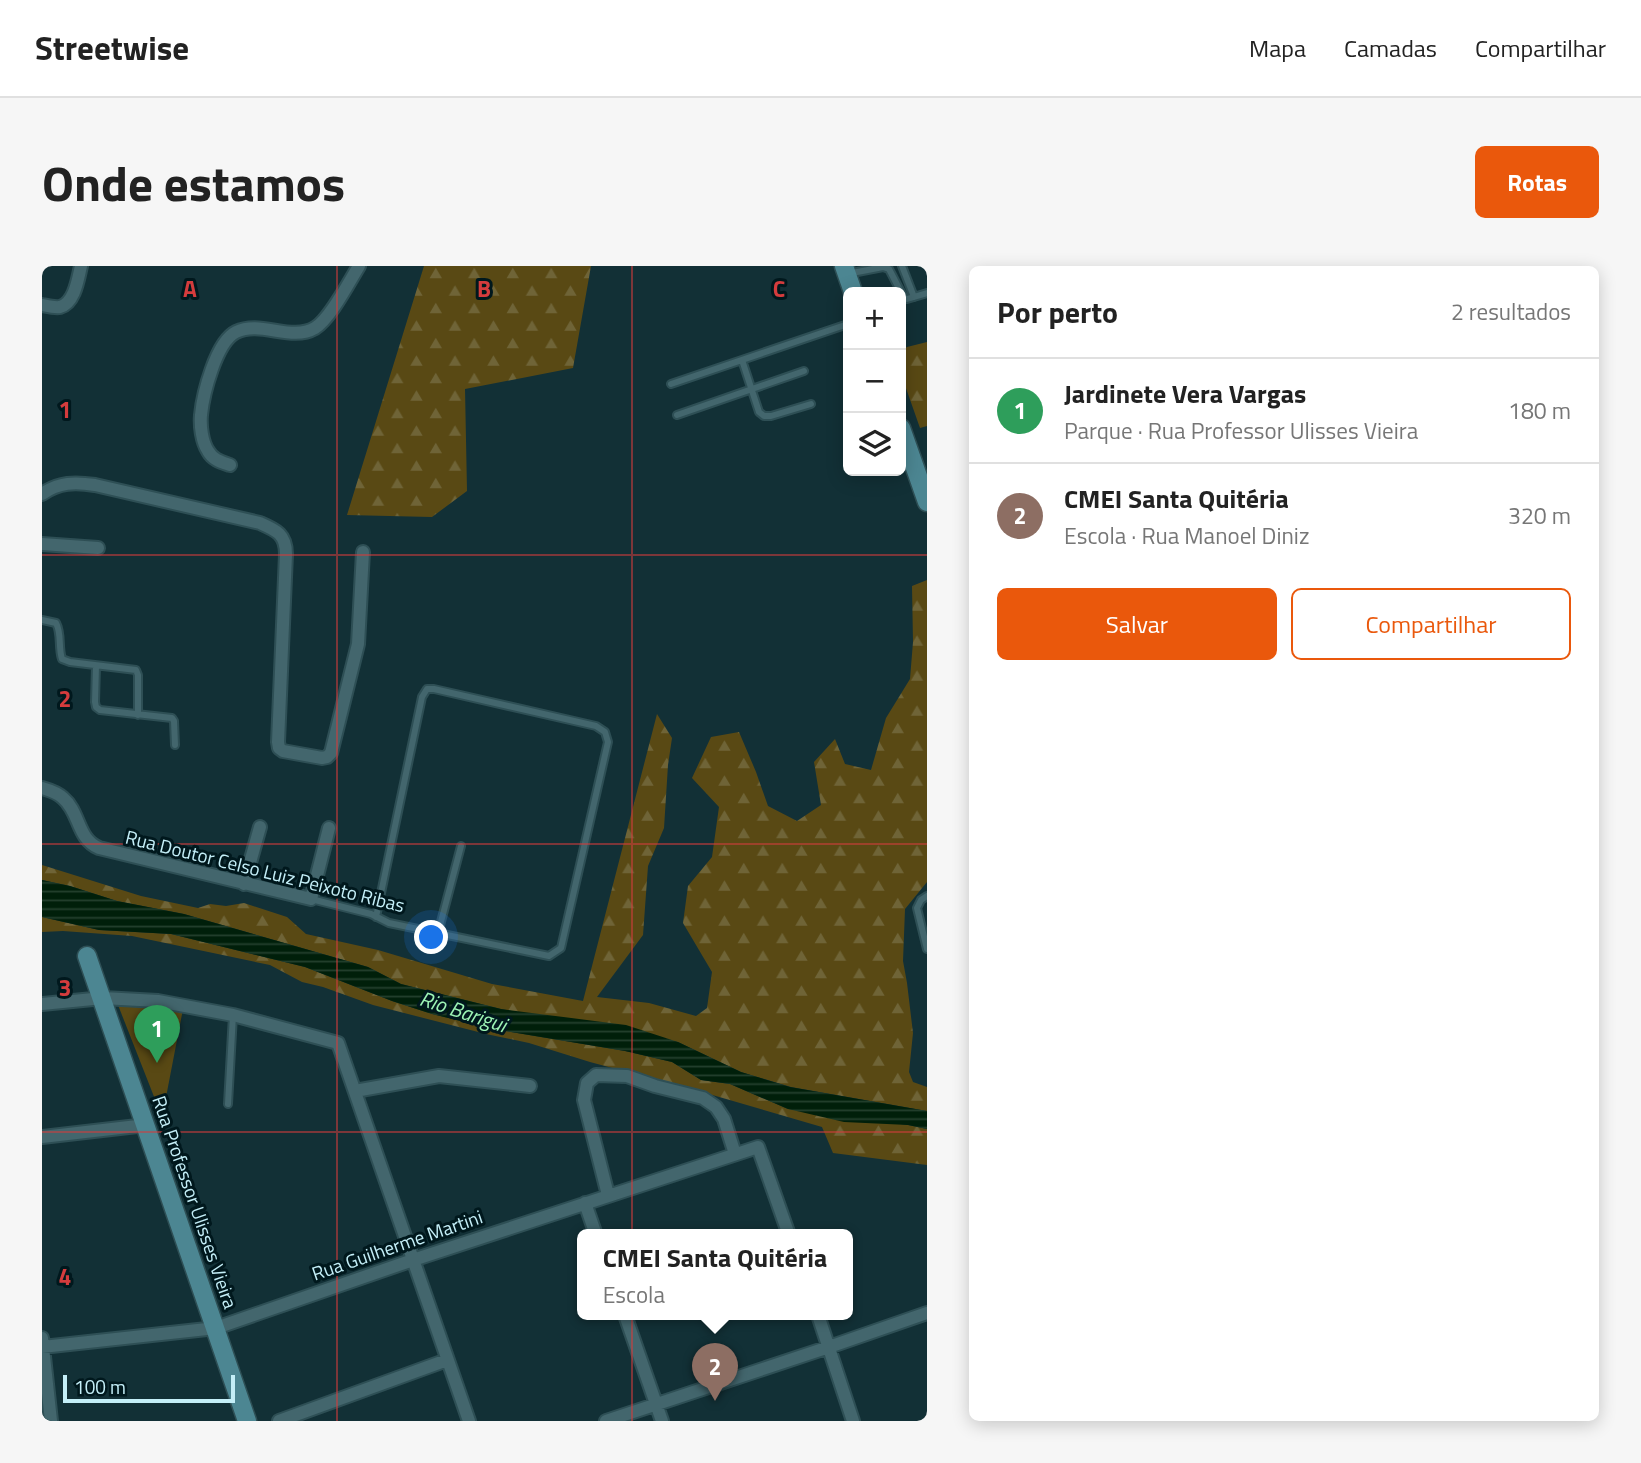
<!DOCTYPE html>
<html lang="pt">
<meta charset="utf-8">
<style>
:root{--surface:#fff;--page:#f6f6f6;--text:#222;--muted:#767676;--line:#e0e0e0;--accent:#ea580c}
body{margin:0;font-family:"Titillium Web",sans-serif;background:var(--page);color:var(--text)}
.controls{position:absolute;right:21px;top:21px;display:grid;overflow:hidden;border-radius:10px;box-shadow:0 4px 18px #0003}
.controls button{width:63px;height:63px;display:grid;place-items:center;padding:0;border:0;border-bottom:2px solid var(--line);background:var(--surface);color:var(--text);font:35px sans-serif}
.scale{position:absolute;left:21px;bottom:18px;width:172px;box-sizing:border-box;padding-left:7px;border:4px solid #c4eff8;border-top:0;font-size:19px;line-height:24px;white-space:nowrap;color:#c4eff8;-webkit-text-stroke:5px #00181d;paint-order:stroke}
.you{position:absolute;left:390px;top:672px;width:24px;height:24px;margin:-18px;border:5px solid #fff;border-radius:50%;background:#1a73e8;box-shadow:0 0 0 10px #1a73e833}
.badge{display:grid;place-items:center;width:46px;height:46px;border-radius:50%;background:var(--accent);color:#fff;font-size:23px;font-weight:700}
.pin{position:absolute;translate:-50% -58px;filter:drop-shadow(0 2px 4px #0008)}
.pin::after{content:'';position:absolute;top:37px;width:24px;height:21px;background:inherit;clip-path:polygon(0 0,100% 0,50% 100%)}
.popup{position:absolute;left:535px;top:963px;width:276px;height:91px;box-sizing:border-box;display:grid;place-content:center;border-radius:10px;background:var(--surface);filter:drop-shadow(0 2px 5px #0005);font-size:23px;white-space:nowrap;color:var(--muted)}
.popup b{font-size:26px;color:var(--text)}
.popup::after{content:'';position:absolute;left:50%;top:100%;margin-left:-14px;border:14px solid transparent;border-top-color:var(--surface)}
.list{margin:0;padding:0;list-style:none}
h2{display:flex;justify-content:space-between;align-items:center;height:91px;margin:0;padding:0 28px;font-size:30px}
h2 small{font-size:23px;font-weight:400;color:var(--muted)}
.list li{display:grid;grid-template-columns:46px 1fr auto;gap:21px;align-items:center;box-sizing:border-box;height:105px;padding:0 28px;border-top:2px solid var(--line)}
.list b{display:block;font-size:26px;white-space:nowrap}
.list p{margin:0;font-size:23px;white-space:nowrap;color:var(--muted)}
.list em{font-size:23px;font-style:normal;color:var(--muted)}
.actions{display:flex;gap:14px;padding:21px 28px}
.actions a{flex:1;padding:16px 0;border:2px solid var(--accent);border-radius:10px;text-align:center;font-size:24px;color:var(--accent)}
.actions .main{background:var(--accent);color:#fff}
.icon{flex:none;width:38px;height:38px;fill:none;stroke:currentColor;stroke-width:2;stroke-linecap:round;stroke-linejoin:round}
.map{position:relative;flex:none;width:885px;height:1155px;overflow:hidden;border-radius:10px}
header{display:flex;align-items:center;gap:42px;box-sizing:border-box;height:98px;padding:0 35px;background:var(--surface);border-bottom:2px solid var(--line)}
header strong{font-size:33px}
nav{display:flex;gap:38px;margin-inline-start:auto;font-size:24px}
.intro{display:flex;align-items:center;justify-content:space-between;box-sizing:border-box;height:168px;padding:0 42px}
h1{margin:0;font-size:49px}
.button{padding:18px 32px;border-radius:10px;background:var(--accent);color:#fff;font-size:24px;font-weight:700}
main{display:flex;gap:42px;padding:0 42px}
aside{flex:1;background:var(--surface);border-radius:10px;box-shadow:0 4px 18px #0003}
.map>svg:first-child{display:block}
.forest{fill:url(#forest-firs)}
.park{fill:#594914}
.water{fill:url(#water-rules)}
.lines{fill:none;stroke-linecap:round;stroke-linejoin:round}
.lane-casing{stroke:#2e4f55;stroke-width:10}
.street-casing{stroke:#2e4f55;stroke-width:16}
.secondary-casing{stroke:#2e4f55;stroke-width:21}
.lane{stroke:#43666d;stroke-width:6}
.street{stroke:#43666d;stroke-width:12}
.secondary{stroke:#4c8692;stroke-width:18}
.grid{fill:none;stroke:#d43c3d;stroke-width:2;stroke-opacity:0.55}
.labels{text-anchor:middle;stroke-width:6;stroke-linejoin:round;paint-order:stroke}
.street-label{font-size:19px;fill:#c4eff8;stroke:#00181d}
.water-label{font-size:21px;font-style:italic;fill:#9df5b5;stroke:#00181d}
.grid-label{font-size:23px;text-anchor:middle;font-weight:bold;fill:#d43c3d;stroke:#00181d;stroke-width:6;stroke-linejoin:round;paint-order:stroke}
</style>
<header>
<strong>Streetwise</strong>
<nav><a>Mapa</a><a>Camadas</a><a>Compartilhar</a></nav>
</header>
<div class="intro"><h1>Onde estamos</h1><a class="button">Rotas</a></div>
<main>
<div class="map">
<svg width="885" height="1155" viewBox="0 0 885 1155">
<defs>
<pattern id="forest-firs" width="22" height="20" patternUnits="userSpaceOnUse" patternTransform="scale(1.75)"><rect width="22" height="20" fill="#594914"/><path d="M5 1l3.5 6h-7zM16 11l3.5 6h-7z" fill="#6f6437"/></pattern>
<pattern id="water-rules" width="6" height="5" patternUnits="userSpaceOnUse" patternTransform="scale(1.75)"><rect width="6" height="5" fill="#001f0a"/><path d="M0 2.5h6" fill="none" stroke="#24402e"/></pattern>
</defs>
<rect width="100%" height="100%" fill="#123036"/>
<path class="forest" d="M382,0H549L531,102L423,123L425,225L390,251L305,249Z
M885,76V160L878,162L859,108V85L865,81Z
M885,314V616L863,643L861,695L865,717L871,767L867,806L871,816L885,821V845L749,821L699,806L636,776L459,743L359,718L326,701L142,648L75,635L28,620L0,614V599L99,630L156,642L168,638L184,640L202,637L245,651L264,668L336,684L450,718L541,735L615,448L630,472L626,499L622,562L606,600L601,669L555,731L607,737L654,750L665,742L670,706L641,657L646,620L670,591L677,541L650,512L669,471L697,466L714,506L726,540L755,555L779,539L772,496L793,473L803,498L829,504L844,452L868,413L871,376L870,320Z
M0,651L57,664L129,668L263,701L350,735L390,748L451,763L583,785L630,796L659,814L688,818L746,843L866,859L885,863V899L791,887L780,861L667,828L548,796L487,777L444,768L331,739L281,721L260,716L228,699L90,670L21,665L0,666Z"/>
<path class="park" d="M76,739L141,743L120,852V851Z"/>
<path class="water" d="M0,614L28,620L75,635L142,648L326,701L359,718L459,743L584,759L636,776L699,806L748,821L885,845V863L866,859L802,856L746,843L688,818L659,814L630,796L583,785L451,763L390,748L350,735L263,701L129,668L57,664L0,651Z"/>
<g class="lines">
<g class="lane-casing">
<path id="lane" d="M860,0L872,31
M805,8L841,1L847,3L862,32L865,33L885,27
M700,94L717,146L722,150H729L769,138
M629,118L806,58
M635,149L762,105
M0,354L14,357C20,368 16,381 20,393L28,396L94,404L96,409V449
M54,400L53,436L54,441L58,444L130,452L132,455L133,479
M885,630L879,634L875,642L885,683
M269,633L329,648L347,657L507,690L519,682L566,476L563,466L554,460L392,423H385L380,431L334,651
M396,667L419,580
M186,838L191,749"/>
</g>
<g class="street-casing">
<path id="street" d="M0,39C5,40 13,42 18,41C33,37 36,12 39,0
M188,199C179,196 171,194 166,185C160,176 158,160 159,149C161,128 174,76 194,66C219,54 249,76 273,62C288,53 307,16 317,0
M0,228C17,216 33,216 53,219L218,257C234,264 244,268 244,288L236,476L237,482L241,485L280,492L285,491L289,487L316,378L321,286
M0,278L56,282
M0,522C7,524 16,527 21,532C38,546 35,573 57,582L269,633L287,562
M202,618L218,561
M0,738L61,732L116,735L191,749L296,777L427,1155
M313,825L397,810L488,820
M0,871L104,859
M566,929L542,834L545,817L554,809L585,810L613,820L661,832L674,841L682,853L693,888
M543,937L554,969
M583,1049L620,1155
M776,1049L811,1155
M0,1072L9,1155
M0,1081L174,1062L371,994L716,881L747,969
M237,1155L405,1094
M564,1155L787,1081L885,1047"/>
</g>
<g class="secondary-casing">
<path id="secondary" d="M802,0L811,26
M859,162L885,236
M45,690L205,1155"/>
</g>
<use href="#lane" class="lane"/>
<use href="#street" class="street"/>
<use href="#secondary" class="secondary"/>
</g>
<path class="grid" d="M295,0V1155M590,0V1155M0,289H885M0,578H885M0,866H885"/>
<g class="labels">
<g class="street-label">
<text transform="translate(223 605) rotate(14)" y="7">Rua Doutor Celso Luiz Peixoto Ribas</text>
<text transform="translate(153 936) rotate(71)" y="7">Rua Professor Ulisses Vieira</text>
<text transform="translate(355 979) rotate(-19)" y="7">Rua Guilherme Martini</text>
</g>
<g class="water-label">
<text transform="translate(421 746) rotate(18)" y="7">Rio Barigui</text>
</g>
</g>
<g class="grid-label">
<text x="148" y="31">A</text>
<text x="442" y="31">B</text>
<text x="737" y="31">C</text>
<text x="23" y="152">1</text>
<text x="23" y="441">2</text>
<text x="23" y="730">3</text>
<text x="23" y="1019">4</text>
</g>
</svg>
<div class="controls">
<button>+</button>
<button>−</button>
<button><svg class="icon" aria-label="layers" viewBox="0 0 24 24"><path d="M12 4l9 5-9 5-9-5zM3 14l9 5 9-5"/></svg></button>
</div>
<div class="scale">100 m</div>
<div class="you"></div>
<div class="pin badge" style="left:115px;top:797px;background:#2e9e5b">1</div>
<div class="pin badge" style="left:673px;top:1135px;background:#8d6e63">2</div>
<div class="popup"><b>CMEI Santa Quitéria</b>Escola</div>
</div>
<aside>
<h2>Por perto<small>2 resultados</small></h2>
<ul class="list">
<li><span class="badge" style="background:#2e9e5b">1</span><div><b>Jardinete Vera Vargas</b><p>Parque · Rua Professor Ulisses Vieira</p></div><em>180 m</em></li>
<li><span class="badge" style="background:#8d6e63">2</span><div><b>CMEI Santa Quitéria</b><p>Escola · Rua Manoel Diniz</p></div><em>320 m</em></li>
</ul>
<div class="actions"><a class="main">Salvar</a><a>Compartilhar</a></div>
</aside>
</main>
